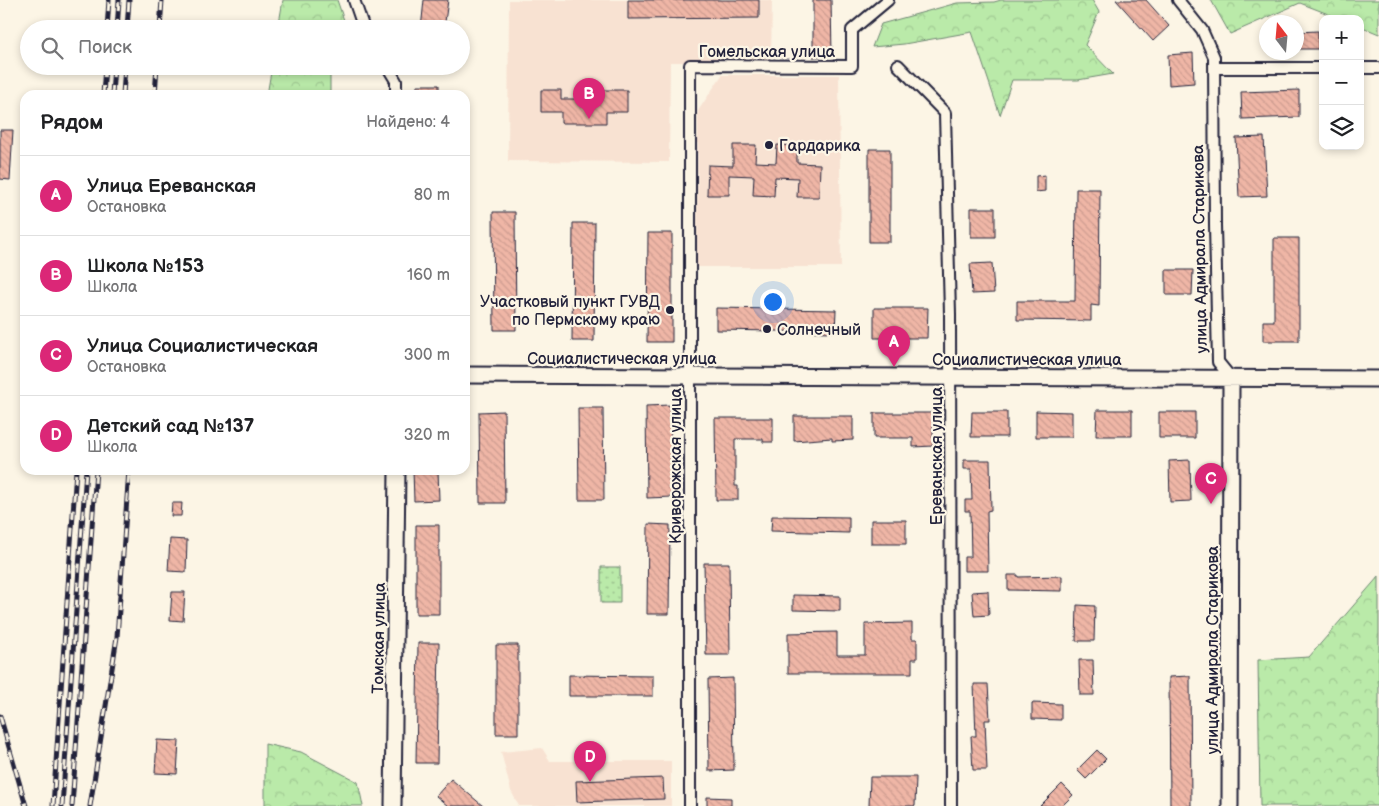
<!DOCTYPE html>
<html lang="ru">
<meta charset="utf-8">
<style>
:root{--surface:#fff;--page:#f2f2f2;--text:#202124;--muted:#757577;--line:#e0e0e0;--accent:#db2777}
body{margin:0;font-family:"Balsamiq Sans",sans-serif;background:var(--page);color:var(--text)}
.controls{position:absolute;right:15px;top:15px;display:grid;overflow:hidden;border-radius:10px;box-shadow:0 2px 8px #0003}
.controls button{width:45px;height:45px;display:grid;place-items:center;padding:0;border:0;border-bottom:1px solid var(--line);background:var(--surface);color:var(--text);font:25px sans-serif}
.compass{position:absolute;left:1259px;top:15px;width:45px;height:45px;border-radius:50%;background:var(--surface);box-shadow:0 2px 8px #0003;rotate:344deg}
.you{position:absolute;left:772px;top:301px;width:18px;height:18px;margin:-12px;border:4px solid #fff;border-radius:50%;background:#1a73e8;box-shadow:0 0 0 8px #1a73e833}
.badge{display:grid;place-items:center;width:32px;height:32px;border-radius:50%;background:var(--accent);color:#fff;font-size:16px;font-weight:700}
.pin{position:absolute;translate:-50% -41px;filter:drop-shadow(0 1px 2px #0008)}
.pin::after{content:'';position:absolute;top:26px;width:18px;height:15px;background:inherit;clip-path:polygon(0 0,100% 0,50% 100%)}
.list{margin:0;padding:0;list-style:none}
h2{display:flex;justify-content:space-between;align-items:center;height:65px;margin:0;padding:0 20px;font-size:21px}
h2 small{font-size:16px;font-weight:400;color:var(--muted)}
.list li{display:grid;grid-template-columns:32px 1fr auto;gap:15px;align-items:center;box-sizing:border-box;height:80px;padding:0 20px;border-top:1px solid var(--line)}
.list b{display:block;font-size:19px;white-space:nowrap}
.list p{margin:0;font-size:16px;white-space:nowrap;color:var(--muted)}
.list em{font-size:16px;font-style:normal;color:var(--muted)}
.icon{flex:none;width:28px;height:28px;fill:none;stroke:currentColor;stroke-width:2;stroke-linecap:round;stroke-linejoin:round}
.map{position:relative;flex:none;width:1379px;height:806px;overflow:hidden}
.search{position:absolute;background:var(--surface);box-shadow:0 2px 8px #0003;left:20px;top:20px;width:450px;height:55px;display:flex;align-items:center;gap:12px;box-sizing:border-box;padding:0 18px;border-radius:28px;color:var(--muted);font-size:19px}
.panel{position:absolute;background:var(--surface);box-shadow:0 2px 8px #0003;left:20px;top:90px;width:450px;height:385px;border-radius:15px}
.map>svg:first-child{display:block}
.built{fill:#f8e2d2}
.forest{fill:url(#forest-crowns);stroke:#6e8672}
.park{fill:url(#park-dots);stroke:#6e8672}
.building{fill:url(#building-back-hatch);stroke:#22223b}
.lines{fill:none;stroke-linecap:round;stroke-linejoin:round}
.street-casing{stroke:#22223b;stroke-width:14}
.secondary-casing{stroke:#22223b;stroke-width:19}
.street{stroke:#fcf5e5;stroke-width:10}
.secondary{stroke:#fcf5e5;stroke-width:15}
.rail-casing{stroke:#22223b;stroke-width:5}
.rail{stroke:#fcf5e5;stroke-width:3;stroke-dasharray:9;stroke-linecap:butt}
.poi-dot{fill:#22223b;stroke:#fcf5e5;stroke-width:2}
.labels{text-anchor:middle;stroke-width:4.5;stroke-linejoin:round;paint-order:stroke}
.street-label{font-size:16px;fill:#22223b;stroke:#fcf5e5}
.poi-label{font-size:16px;fill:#22223b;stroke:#fcf5e5;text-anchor:start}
</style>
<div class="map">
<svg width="1379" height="806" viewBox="0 0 1379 806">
<defs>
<pattern id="forest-crowns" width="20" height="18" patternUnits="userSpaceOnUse" patternTransform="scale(1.25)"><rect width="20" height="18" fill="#baeaa9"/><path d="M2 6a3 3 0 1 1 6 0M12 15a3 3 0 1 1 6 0" fill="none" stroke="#a0c892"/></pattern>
<pattern id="park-dots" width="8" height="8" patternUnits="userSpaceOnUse" patternTransform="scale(1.25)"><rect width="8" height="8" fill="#baeaa9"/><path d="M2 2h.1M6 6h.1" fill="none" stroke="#a0c892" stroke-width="1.8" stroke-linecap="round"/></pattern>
<pattern id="building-back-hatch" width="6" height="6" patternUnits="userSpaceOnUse" patternTransform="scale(1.25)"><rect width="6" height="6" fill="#efb6a6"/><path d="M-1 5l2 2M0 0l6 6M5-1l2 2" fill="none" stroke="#cd9c90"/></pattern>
</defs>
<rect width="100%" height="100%" fill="#fcf5e5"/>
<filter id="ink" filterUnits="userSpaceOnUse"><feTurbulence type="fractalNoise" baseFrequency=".02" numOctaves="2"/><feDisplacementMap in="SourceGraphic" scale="10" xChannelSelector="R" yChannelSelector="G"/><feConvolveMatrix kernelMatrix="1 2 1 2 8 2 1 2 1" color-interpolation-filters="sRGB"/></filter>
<g filter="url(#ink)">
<path class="built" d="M509,0H772L771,62H670L669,162L508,161Z
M722,75H839L841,267H697L698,111Z
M542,748L550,761H671V806H519L511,791L501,752Z"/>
<path class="forest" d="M283,0H337L347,29H278Z
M1001,0H1092L1099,12L1085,45L1113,74L1078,80H1012L1000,115L972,32L904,44L872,47L881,24L957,3L994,2Z
M1211,0H1379V34L1360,26V19H1341L1300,3L1230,34Z
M272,66H369L370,68L330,69V95H267Z
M1379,576V806H1260L1258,660L1309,657Z
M265,744L301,752L358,782L363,806H265Z"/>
<path class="park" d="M601,567H620V603H601Z"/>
<path class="building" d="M424,0H448L444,29H421Z
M628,0H759V18L628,19Z
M813,0H831L832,56L813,57Z
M1116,0H1146L1169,26L1153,41Z
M1318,31V49H1296V32Z
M1193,53L1194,83L1169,85L1168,55Z
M417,85H439V95H417Z
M541,90H561V99H603V90H627V112H606V123H561V112H541Z
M1299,90V117L1242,119L1241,92Z
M0,130H13L10,180L0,179Z
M1264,137L1267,196L1239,197L1236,138Z
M733,145H756L755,162L776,163L777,145L797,146V163L820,164L819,197H797L798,178L775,177L774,196L753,195L754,176L729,175V195H707L708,165L733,166Z
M869,149H890V242H869Z
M1045,175V191L1036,192V176Z
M1076,189H1100L1099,306L1091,305V321L1017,320V301H1075Z
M971,208H995V237H971Z
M493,212H515L516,330H494Z
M573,223H595L594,341H572Z
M648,233H672V342H647Z
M1274,238H1299V341H1263V321H1274Z
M992,263L994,293L972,294L970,264Z
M1166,270H1193L1192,295H1166Z
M716,308L836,310L835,332L716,330Z
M874,308H928L927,338H874Z
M670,405L672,497L647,498L646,406Z
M578,408H603L604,500H579Z
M1097,410H1132V436H1096Z
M504,411L505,503H480L479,412Z
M1036,411L1072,412V437H1036Z
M972,412H1007V437H971Z
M1159,412H1195V438H1159Z
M874,413H933V446L913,447V438H874Z
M794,416H853V440L832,441V438L794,441Z
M715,418H773V442H763V439H735V486H738V500H716Z
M964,460H990L991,510L987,511L988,571H964V557H971L970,511H965V500H972L971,469H964Z
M1190,460L1191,501L1170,502L1169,461Z
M413,470H438L439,500L414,501Z
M172,503H182L181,516H171Z
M772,516L849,517V533L771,531Z
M871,520H906V544H871Z
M648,524L670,525L669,614H647Z
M416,525H439V614H416Z
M170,539L187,540L186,572L168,571Z
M704,563H729L730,655H706Z
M1008,575H1018V577L1062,576V591L1008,590Z
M988,591L989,615L974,616L972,592Z
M172,592H185L183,621L170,620Z
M793,595L840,596V611L793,610Z
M1077,605L1095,606L1094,641H1076Z
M912,623V639H917V659H912V673H788V633L837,632V655H865V624Z
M418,643H439L437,763H416Z
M496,645H518V734H496Z
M1079,660H1093L1094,695H1080Z
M569,675L653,676V696H569Z
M1190,676L1191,806H1170L1169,677Z
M733,678L734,770L709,771L708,679Z
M974,684H988L990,720H985L987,770H973L971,736H976Z
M1032,703L1061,704V720L1032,719Z
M157,740L179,741L177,774L155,773Z
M1097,750L1106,759L1086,779L1077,770Z
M870,777H916L915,806H869Z
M663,778L664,799L577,802L576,781Z
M451,779L483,806H448L436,796Z
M1062,784L1073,795L1062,806H1040Z
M707,797L731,798V806H707Z"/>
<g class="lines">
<g class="street-casing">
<path id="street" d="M354,0L364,29
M1178,0L1202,30L1214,57L1215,225L1218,362L1231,378
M898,65L945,113L950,314L951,806
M387,66L396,81V95
M1216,68H1323
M1360,68H1379
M690,806V65L852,66V30L888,0"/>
</g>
<g class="secondary-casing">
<path id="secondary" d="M465,375L1379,379
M393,806L397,470
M1230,806L1231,378"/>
</g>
<use href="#street" class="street"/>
<use href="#secondary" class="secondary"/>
<g class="rail-casing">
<path id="rail" d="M107,29L109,0
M117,29L119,0
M127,29L129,0
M160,29L162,0
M103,95L105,66
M112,95L114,66
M123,95L125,66
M155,95L157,66
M0,716L26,806
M53,806L76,470
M62,806L86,470
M72,806L96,470
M90,806L117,637L129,470"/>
</g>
<use href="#rail" class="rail"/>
</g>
</g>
<g class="poi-dot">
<circle cx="769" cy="145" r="5"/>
<circle cx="670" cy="310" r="5"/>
<circle cx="767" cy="329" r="5"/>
</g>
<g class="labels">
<g class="street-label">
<text x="767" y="57">Гомельская улица</text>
<text transform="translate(1199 249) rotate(-91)" y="6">улица Адмирала Старикова</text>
<text x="622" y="364">Социалистическая улица</text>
<text x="1027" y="365">Социалистическая улица</text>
<text transform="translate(936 456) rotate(-90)" y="6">Ереванская улица</text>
<text transform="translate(675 466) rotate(-90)" y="6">Криворожская улица</text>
<text transform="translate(378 638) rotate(-89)" y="6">Томская улица</text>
<text transform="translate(1212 650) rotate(-90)" y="6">улица Адмирала Старикова</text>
</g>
<g class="poi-label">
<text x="779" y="151">Гардарика</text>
<text x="660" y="307" text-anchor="end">Участковый пункт ГУВД<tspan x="660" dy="18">по Пермскому краю</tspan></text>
<text x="777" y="335">Солнечный</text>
</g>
</g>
</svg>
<div class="controls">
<button>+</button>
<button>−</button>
<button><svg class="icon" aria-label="layers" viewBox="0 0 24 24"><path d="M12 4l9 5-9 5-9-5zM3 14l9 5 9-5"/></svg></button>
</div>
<svg class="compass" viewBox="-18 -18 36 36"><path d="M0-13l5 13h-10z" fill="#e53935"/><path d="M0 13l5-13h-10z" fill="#757577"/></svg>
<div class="you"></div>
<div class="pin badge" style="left:894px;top:367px">A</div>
<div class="pin badge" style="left:589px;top:119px">B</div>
<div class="pin badge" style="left:1211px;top:504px">C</div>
<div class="pin badge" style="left:590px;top:782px">D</div>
<div class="search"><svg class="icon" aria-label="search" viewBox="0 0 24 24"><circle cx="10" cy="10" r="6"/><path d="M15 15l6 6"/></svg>Поиск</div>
<section class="panel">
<h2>Рядом<small>Найдено: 4</small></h2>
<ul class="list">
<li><span class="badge">A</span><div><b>Улица Ереванская</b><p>Остановка</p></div><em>80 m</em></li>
<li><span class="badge">B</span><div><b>Школа №153</b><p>Школа</p></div><em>160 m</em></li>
<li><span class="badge">C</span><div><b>Улица Социалистическая</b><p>Остановка</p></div><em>300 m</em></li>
<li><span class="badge">D</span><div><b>Детский сад №137</b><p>Школа</p></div><em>320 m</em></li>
</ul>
</section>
</div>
